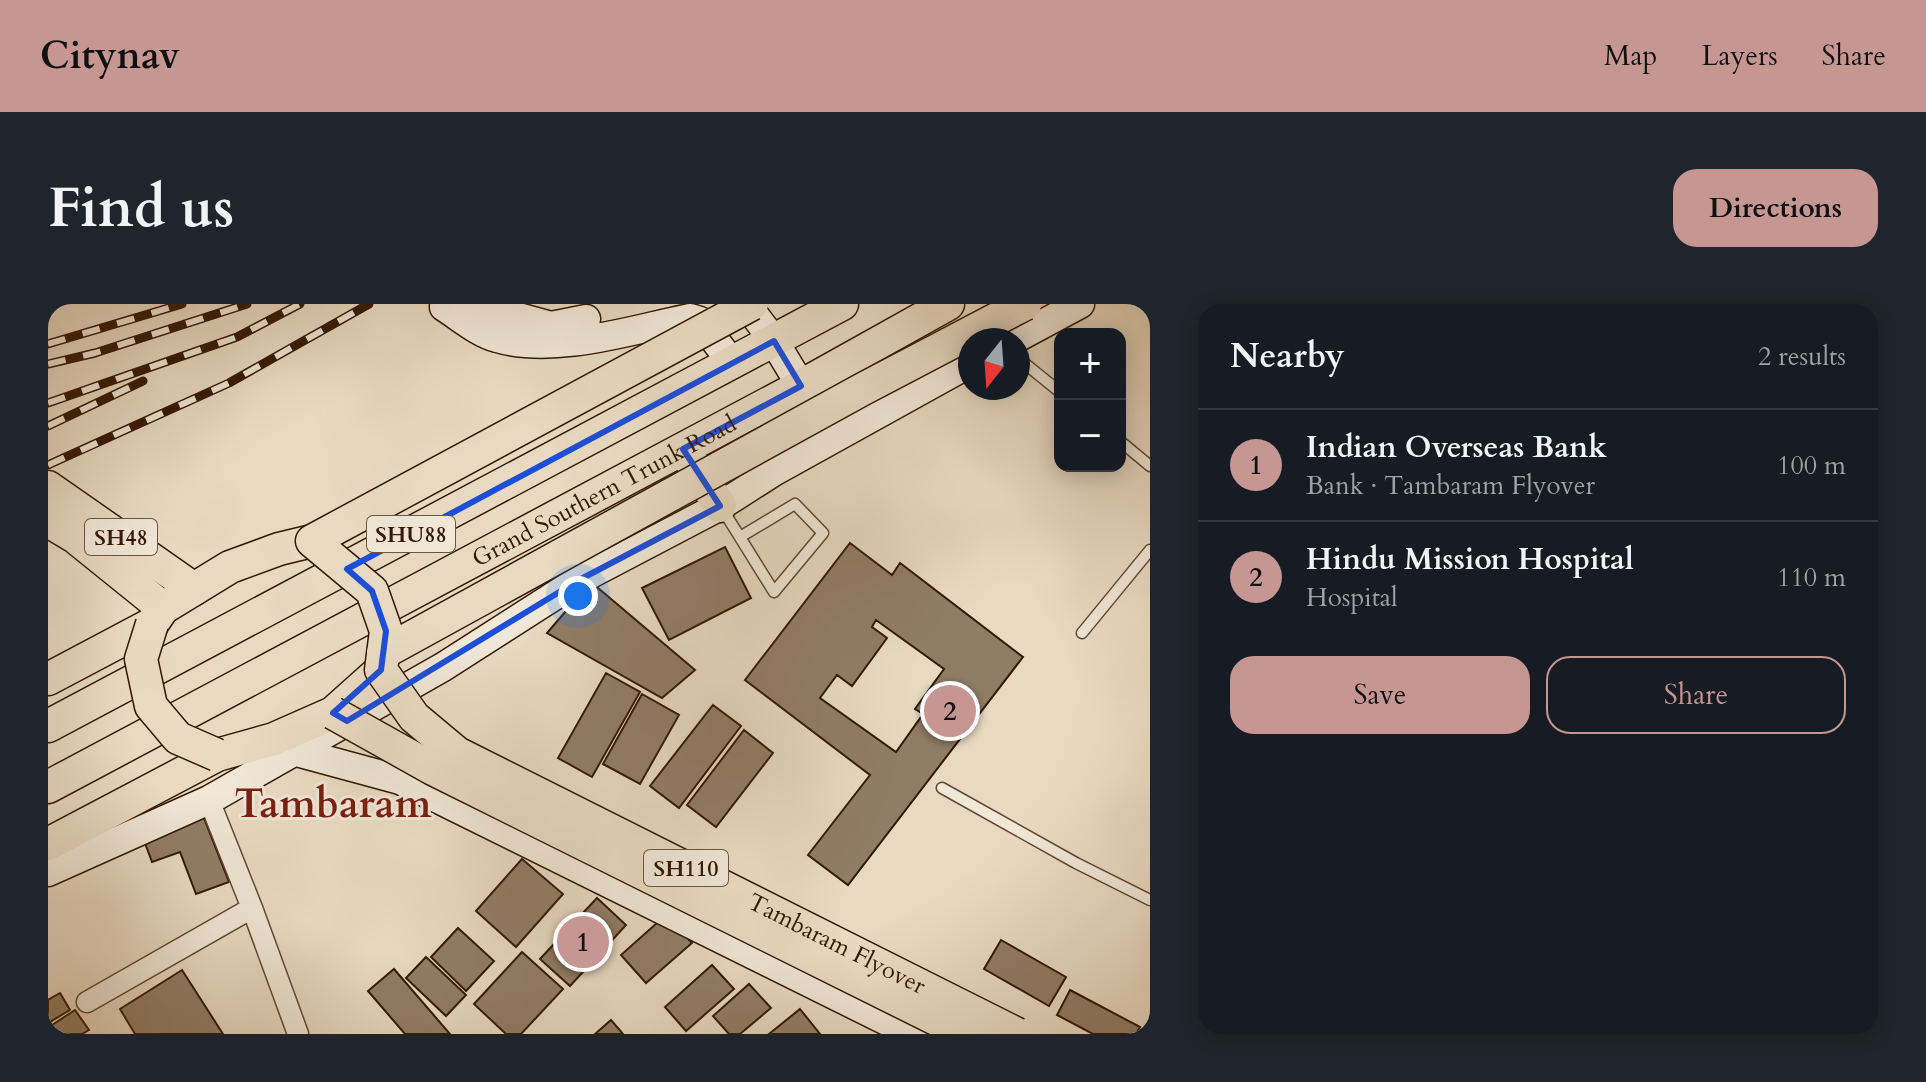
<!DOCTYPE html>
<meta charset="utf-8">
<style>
:root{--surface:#171b24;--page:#20242c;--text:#f1f3f6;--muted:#9ea1a6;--line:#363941;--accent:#c59692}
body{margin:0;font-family:Cardo,serif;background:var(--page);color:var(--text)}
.controls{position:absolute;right:24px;top:24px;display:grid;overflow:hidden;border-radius:16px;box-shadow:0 4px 20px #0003}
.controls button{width:72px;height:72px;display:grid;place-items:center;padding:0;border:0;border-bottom:2px solid var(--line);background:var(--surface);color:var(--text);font:40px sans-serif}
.compass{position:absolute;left:910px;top:24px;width:72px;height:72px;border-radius:50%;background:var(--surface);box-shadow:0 4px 20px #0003;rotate:197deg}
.you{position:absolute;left:530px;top:292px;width:28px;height:28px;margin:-20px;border:6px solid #fff;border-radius:50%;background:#1a73e8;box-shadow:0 0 0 12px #1a73e833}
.badge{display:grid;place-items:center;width:52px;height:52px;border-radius:50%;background:var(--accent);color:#111;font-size:26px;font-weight:700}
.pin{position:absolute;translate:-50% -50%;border:4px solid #fff;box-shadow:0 2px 8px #0006}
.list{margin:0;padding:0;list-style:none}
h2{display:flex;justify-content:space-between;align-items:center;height:104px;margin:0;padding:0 32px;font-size:34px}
h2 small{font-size:26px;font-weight:400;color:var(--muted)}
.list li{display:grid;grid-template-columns:52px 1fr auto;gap:24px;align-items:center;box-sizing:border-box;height:112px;padding:0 32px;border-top:2px solid var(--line)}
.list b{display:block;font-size:30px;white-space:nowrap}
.list p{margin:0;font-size:26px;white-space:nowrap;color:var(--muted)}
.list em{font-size:26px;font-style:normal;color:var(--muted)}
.actions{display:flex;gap:16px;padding:24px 32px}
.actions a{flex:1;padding:18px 0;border:2px solid var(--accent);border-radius:24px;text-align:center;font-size:28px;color:var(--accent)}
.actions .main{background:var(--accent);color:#111}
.map{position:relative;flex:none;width:1102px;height:730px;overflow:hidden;border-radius:24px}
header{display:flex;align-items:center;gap:48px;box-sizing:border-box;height:112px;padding:0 40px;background:var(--accent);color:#111}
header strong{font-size:38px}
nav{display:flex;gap:44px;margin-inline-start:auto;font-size:28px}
.intro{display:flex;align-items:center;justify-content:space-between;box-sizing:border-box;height:192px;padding:0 48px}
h1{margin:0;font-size:56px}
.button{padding:20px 36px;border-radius:24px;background:var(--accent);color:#111;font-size:28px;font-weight:700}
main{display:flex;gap:48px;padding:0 48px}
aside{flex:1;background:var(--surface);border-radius:24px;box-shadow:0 4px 20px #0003}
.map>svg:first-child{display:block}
.building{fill:#917d66;stroke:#331802;stroke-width:2;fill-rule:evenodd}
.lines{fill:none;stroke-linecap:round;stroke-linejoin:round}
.lane-casing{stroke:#604832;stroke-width:13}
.street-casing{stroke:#604832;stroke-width:23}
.secondary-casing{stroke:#331802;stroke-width:31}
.primary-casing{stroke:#331802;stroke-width:35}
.lane{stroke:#f0e7d7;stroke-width:10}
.street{stroke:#f0e7d7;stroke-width:20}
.secondary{stroke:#f0e7d7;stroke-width:28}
.primary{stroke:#e8dac2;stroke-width:32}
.rail-casing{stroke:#331802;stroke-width:9}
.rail{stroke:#f0e7d7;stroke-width:6;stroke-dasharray:18;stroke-linecap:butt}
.primary-bridge-casing{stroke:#331802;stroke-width:35;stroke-linecap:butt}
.primary-bridge{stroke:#e8dac2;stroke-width:32}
.marked{fill:none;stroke:#1d4ed8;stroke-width:6;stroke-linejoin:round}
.labels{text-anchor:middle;stroke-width:6;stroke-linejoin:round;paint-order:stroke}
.shield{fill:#f0e7d7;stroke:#6c5642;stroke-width:2}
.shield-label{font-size:22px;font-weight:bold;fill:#331802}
.street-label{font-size:24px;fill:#331802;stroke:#f0e7d7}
.town-label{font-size:40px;font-weight:bold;fill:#7a1f14;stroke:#f0e7d7}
</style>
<header>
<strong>Citynav</strong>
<nav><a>Map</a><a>Layers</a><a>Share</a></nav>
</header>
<div class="intro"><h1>Find us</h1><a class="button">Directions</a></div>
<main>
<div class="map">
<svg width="1102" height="730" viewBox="0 0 1102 730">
<rect width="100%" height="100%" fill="#e8dac2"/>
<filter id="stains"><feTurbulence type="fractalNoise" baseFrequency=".0025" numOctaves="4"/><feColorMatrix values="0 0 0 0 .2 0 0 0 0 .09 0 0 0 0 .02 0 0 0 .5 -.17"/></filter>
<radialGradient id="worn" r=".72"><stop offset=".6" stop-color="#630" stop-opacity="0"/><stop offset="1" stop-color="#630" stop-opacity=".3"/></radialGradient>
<path class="building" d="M802,239L844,271L852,259L975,353L800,581L760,551L822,471L697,376ZM828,316L896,365L867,405L875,410L848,448L772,394L789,371L804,382L839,334L824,323Z
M677,243L703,294L621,336L594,284Z
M543,278L647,366L614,394L499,329Z
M558,369L592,388L544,473L510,454Z
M594,390L631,411L592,480L555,460Z
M665,401L693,422L631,504L602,482Z
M696,426L725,449L668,523L639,501Z
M154,509L181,578L148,590L132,548L104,558L94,531Z
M474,555L515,590L468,643L428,607Z
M549,594L578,621L522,682L492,655Z
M618,611L644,639L598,679L573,651Z
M410,624L446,657L418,687L383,653Z
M953,636L1018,673L1001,702L936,665Z
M474,648L515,685L473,730H458L426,700Z
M378,653L418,691L398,712L358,674Z
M664,661L686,685L638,727L617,703Z
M346,665L402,730H357L320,687Z
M134,666L175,730H87L72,705Z
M701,680L723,704L692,730H681L665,712Z
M1022,686L1092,723L1088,730H1045L1009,711Z
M12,689L22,706L0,719V696Z
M752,705L772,730H721Z
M27,706L41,726L34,730H5L1,723Z
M563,716L575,730H547Z"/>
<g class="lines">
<g class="lane-casing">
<path id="lane" d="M970,54L1012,88
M1072,137L1102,162
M675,206L726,288L775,229L747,200L692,233
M1034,329L1102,246
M894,484L1028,559L1102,596"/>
</g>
<g class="street-casing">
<path id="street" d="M161,496L204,604L250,730
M39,698L204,604"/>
</g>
<g class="secondary-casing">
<path id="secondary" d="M423,0L503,22L538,15
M682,0L701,4L726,37L753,82
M396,3C412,13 430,29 449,34C507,51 583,26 642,14L652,17L685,60
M965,36L1032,0
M245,447L352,476L865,730
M0,568L161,496L395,363L531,276L672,202L727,167L922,59"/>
</g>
<g class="primary-casing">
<g id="primary">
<path d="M639,151L672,202"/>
<path d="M0,183L146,285"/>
<path d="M0,217L27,233L115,304"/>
<path d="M0,375L104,320L115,304L182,263L231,245L264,237"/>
<path d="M0,422L794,0"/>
<path id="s1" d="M0,483L753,82L900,0"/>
<path d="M0,540L169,451L226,435L285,409L333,366"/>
</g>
</g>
<use href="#lane" class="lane"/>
<use href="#street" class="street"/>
<use href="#secondary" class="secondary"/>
<use href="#primary" class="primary"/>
<g class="rail-casing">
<path id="rail" d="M0,40L134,0
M0,60L47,49L199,0
M0,99L189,33L252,0
M0,122L95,77
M0,161L181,79L321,0"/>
</g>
<use href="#rail" class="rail"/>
<g class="primary-bridge-casing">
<g id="primary-bridge">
<path id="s2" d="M704,0L264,237L324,287L338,327L333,366L366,413L409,449L969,730"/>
<path d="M104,320L93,355L103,402L130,434L169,451"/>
<path d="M335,349L815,85L977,0"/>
<path d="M285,409L385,465L918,730"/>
</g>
</g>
<use href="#primary-bridge" class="primary-bridge"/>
</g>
<path class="marked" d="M726,37L753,82L635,145L672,202L531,276L299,417L285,409L333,366L338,327L324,287L299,265Z"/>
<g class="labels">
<g class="shield">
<rect x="319" y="212" width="88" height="36" rx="6"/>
<rect x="37" y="215" width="72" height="36" rx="6"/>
<rect x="596" y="546" width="84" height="36" rx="6"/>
</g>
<g class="shield-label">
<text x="363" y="238">SHU88</text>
<text x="73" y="241">SH48</text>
<text x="638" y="572">SH110</text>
</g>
<g class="street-label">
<text dy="8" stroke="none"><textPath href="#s1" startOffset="630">Grand Southern Trunk Road</textPath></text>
<text dy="8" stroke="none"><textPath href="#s2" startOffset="1198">Tambaram Flyover</textPath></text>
</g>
<g class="town-label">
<text x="285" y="513">Tambaram</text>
</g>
</g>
<rect width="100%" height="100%" filter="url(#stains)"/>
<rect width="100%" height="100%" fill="url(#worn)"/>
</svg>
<div class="controls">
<button>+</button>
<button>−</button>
</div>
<svg class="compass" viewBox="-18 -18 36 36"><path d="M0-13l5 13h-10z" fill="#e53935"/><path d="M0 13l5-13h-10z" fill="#9ea1a6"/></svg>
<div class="you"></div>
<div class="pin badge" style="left:535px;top:638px">1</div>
<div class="pin badge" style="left:902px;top:407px">2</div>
</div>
<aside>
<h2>Nearby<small>2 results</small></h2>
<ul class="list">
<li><span class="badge">1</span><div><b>Indian Overseas Bank</b><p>Bank · Tambaram Flyover</p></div><em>100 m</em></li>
<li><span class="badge">2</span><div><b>Hindu Mission Hospital</b><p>Hospital</p></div><em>110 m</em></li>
</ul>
<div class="actions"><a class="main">Save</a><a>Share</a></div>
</aside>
</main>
